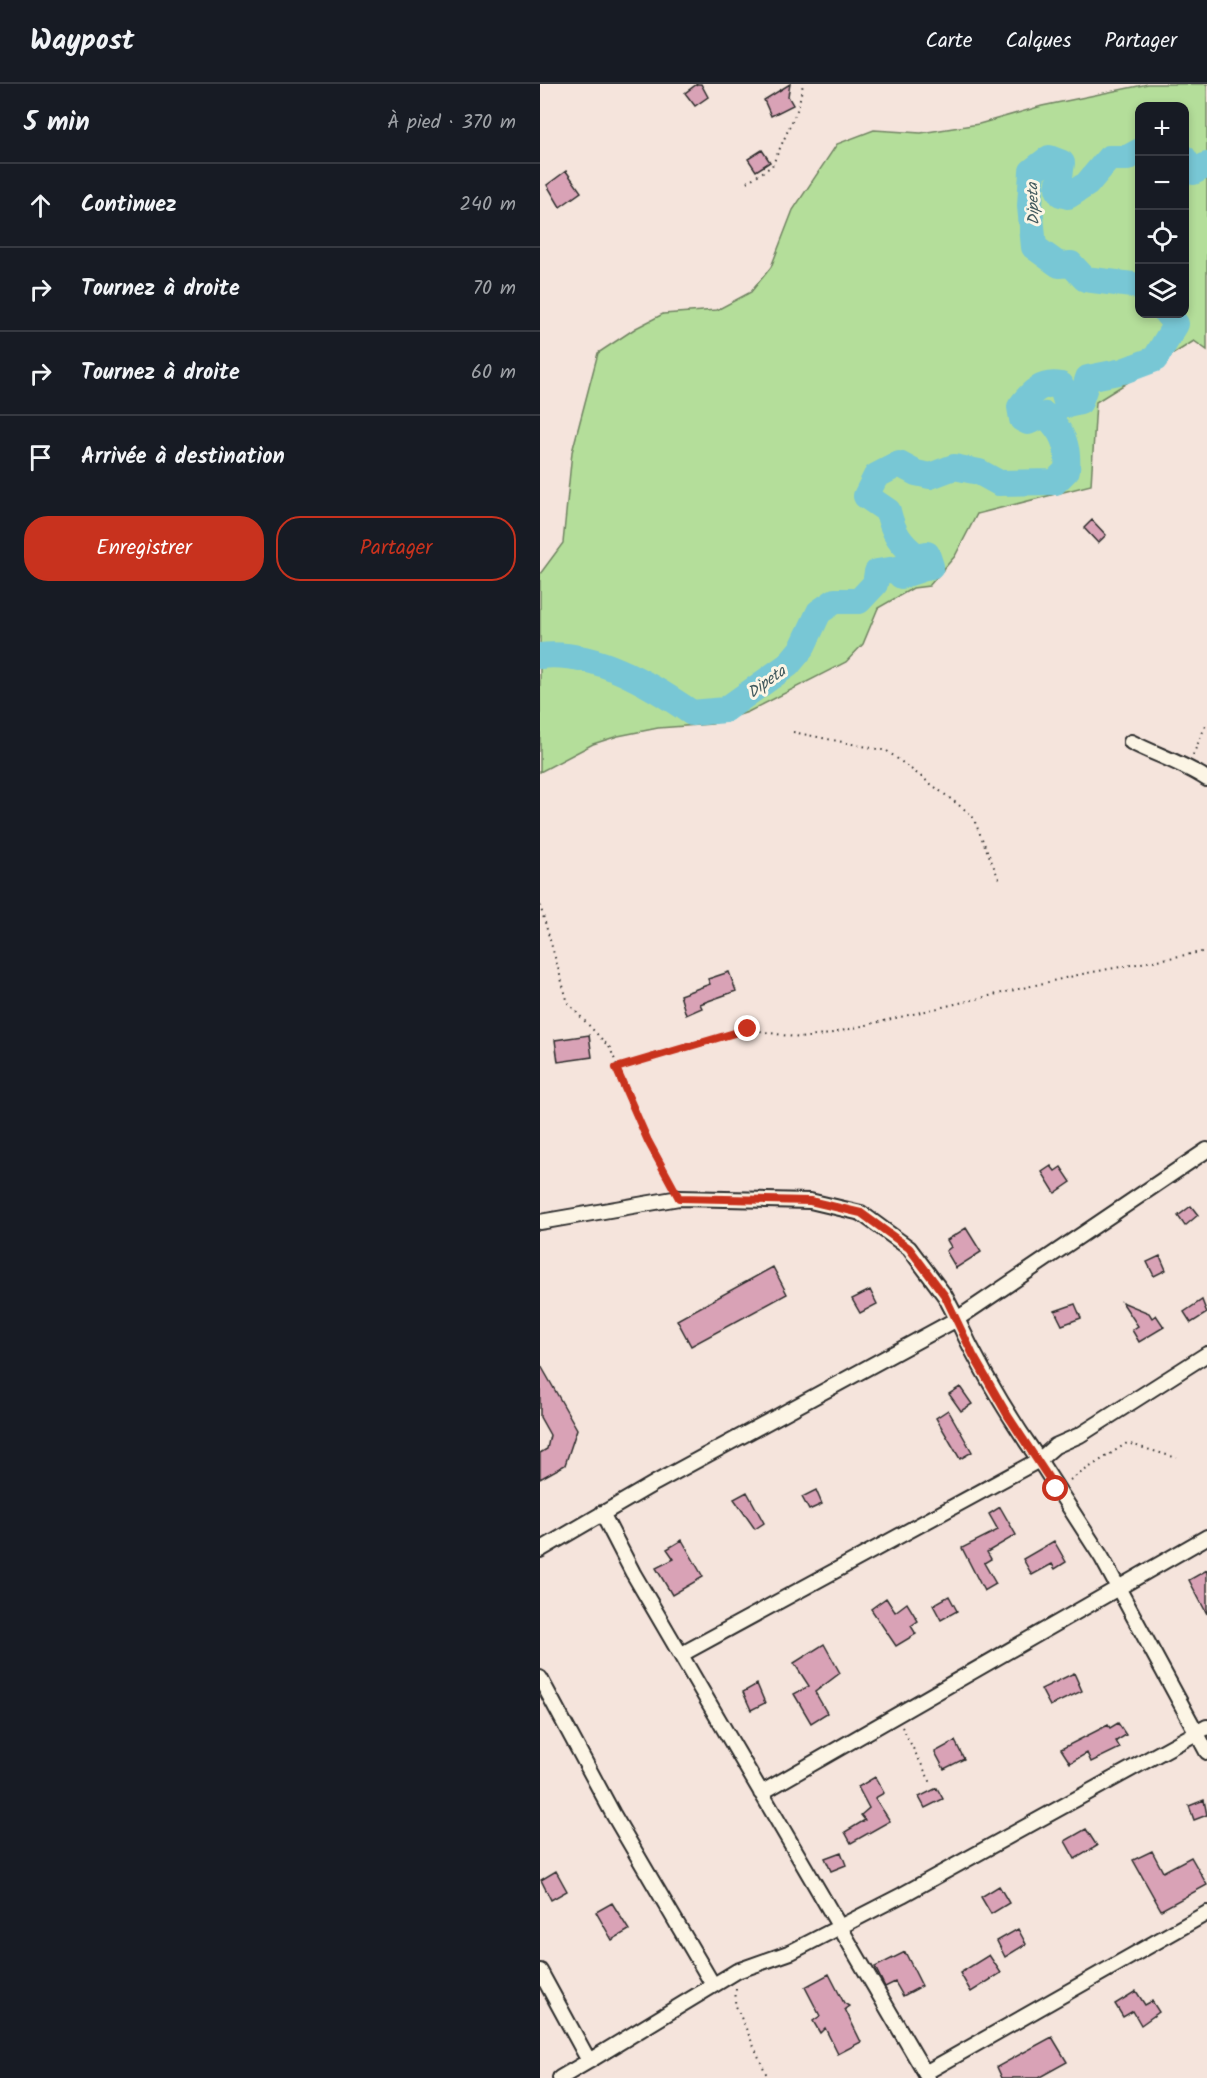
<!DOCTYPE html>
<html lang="fr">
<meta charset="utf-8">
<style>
:root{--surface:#171b24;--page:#20242c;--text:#f1f3f6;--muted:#9ea1a6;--line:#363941;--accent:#c8321e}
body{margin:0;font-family:Kalam,sans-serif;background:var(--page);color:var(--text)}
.controls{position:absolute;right:18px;top:18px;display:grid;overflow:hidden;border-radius:12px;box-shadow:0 3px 9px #0003}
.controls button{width:54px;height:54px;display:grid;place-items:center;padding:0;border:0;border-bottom:2px solid var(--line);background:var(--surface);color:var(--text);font:30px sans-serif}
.stop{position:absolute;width:18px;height:18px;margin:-14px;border:4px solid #c8321e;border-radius:50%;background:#fff}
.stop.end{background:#c8321e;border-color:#fff;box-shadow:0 2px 6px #0008}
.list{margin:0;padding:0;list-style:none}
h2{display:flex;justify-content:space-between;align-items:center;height:78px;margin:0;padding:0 24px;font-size:26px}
h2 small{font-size:20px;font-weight:400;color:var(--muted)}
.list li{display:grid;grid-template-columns:39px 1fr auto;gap:18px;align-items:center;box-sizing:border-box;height:84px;padding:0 24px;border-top:2px solid var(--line)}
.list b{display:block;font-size:22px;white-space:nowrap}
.list em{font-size:20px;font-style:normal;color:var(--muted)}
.actions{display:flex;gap:12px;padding:18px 24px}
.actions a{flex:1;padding:14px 0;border:2px solid var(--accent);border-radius:24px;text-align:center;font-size:21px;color:var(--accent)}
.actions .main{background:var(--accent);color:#fff}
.icon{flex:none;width:33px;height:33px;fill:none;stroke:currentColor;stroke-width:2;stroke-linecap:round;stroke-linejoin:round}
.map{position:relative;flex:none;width:667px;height:1994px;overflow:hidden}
header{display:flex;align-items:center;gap:36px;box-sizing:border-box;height:84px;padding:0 30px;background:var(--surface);border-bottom:2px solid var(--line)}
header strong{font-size:28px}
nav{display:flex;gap:33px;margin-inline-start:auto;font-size:21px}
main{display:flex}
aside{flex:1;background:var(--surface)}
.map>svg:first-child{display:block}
.green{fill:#b4de9a;stroke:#708462;stroke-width:1.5;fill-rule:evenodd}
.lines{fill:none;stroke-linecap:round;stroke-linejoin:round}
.river{stroke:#78c7d5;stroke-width:26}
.building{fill:#d9a2b6;stroke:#2b2b2b;stroke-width:1.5}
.minor-casing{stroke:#2b2b2b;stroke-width:18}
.path{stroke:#2b2b2b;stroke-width:2;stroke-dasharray:1.5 4.5;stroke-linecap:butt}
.minor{stroke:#fcf5e5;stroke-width:14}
.route{stroke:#c8321e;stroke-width:8}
.labels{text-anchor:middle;stroke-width:6;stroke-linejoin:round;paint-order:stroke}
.water-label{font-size:16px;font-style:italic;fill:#425a5e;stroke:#fcf5e5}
</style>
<header>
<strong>Waypost</strong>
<nav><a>Carte</a><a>Calques</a><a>Partager</a></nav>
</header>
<main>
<aside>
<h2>5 min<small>À pied · 370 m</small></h2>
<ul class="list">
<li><svg class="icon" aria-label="ahead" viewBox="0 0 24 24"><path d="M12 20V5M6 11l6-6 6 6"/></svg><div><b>Continuez</b></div><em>240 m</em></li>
<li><svg class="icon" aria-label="right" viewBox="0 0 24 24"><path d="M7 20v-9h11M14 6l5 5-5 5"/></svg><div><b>Tournez à droite</b></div><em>70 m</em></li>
<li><svg class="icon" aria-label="right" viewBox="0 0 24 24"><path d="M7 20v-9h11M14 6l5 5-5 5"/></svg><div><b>Tournez à droite</b></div><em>60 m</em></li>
<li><svg class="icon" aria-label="arrive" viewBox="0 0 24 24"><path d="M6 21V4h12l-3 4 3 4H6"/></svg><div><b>Arrivée à destination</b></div></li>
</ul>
<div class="actions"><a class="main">Enregistrer</a><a>Partager</a></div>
</aside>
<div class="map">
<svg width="667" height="1994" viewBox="0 0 667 1994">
<rect width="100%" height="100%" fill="#f5e4dc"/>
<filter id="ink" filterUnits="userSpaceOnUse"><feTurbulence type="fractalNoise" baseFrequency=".0167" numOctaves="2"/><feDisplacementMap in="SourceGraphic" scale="12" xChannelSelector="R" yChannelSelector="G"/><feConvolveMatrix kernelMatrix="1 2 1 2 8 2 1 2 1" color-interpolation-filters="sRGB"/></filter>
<g filter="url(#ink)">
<path class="green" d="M608,0H667V266L654,257L556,318L551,401L437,430L415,472L389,502L373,504L338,524L323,560L306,578L208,628L172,640L118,644L78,652L53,660L0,688V490L23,459L32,368L58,269L96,244L123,230L177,226L211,208L231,183L253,126L297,60L334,46L381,49L439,40L502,22ZM600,22H644V230H600Z"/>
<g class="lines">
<path class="river" d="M600,67L587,74H569L547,100L528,112L521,110L518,105L522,79L509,74L492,87L490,122L494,163L519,181L531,180L545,195L600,202
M644,74L653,88L667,81
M0,572C54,566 110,600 152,629L185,626L248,581L262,564L279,528L295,517H319L335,500L337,488L356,485L361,492L391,482L387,470L377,472C360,460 353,448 348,427L326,412L336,392L359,380L376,389L390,392L414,383L439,388L459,399L515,398L527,386C529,363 523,347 505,331L488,338L482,335L480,323C491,308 502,297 521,301L527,321L540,318L548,294L583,287L615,275L636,240L627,230"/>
</g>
<path class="building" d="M157,0H161L168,13L155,22L145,9Z
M250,0L248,12L253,21L231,32L224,16Z
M222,66L230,78L216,87L208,75Z
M26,87L41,108L20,123L7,101Z
M552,436L566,451L558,459L544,444Z
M189,888L196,907L160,920L162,924L146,931L140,911L170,900L168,895Z
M49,951L52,973L18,978L15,956Z
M511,1082L515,1087L521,1083L531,1098L515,1109L502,1088Z
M651,1122L658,1131L645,1142L638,1132Z
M426,1144L441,1168L416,1184L406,1167L411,1163L407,1156Z
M620,1172L626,1186L614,1192L607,1178Z
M233,1183L247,1210L151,1262L137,1236Z
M330,1206L337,1220L320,1229L312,1215Z
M662,1216L667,1229L651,1239L644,1228Z
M582,1218L609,1229L612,1234L616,1231L624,1243L599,1258L592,1246L598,1242Z
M535,1220L541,1234L522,1241L515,1227Z
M0,1280L37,1345L25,1381L0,1395V1369L7,1365L10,1351L0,1333Z
M420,1303L432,1320L421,1327L409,1310Z
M408,1326L432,1368L420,1375L396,1334Z
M276,1406L282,1420L269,1426L262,1413Z
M207,1408L224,1439L215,1445L194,1415Z
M460,1423L476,1451L447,1468L451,1475L444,1479L456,1500L444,1507L422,1464L458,1446L449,1430Z
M142,1456L163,1493L132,1511L116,1484L134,1475L127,1465Z
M514,1457L526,1478L515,1485L512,1480L492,1491L483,1475Z
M667,1486V1530L649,1496Z
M409,1512L417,1527L401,1536L393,1521Z
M346,1514L355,1528L367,1519L378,1537L371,1542L376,1550L356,1562L331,1525Z
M284,1560L300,1589L275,1608L287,1629L271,1639L254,1610L269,1602L254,1579Z
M534,1589L542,1607L510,1622L501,1605Z
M217,1600L225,1619L211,1626L203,1608Z
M578,1639L586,1651L576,1657L580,1664L551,1678L547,1669L530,1679L521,1665L568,1641L570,1644Z
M415,1657L424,1675L404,1685L395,1668Z
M335,1693L344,1709L335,1714L350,1737L311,1759L305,1748L325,1736L321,1731L329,1724L318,1703Z
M397,1704L403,1715L385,1724L379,1713Z
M664,1716L667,1731L654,1736L649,1722Z
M546,1745L557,1762L535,1775L525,1757Z
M612,1767L623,1788L651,1773L667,1801L621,1826L593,1776Z
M301,1768L306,1781L291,1787L285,1774Z
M16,1787L27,1807L11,1816L1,1796Z
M459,1802L469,1819L451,1830L441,1813Z
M72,1819L89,1846L72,1856L56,1828Z
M478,1845L486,1860L465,1873L457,1857Z
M365,1868L382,1902L363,1912L355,1898L345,1903L335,1883Z
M449,1871L461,1889L431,1908L420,1889Z
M289,1890L304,1919L309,1922L305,1925L321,1958L298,1970L285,1944L280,1949L273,1937L280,1932L265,1903Z
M596,1907L605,1921L612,1917L619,1928L601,1941L593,1927L583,1933L575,1920Z
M512,1953L527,1978L498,1994H462L457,1983Z"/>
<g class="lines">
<g class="minor-casing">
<path id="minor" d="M591,658C616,671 643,679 667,695
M0,1138L139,1114L270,1117L321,1129L369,1164L405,1212L417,1235L667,1066
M667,1270L540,1351L515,1362L499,1376L562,1474L667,1668
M62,1429L93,1489L388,1994
M0,1466L115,1399L417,1235C440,1285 467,1330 499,1376L142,1570
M0,1594L73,1730L173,1901
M221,1709L667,1453
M0,1887L49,1977L197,1887L251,1868L362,1811L667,1643
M385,1989L667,1829
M20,1994L49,1977"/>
</g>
<path class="path" d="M207,98L232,82L258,24L263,0
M253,648L347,667L432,731L459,795
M653,671L667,638
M0,821L28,919L70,964L108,1057L132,1101
M76,984L208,945L260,954L284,951L542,890L667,867
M530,1396L587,1359L637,1374
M362,1643L391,1699
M196,1905L195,1920L228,1994"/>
<use href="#minor" class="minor"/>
</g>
</g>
<g class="lines" filter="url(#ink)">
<path class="route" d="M208,945L76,984L108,1057L139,1114L270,1117L321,1129L369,1164L405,1212L433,1271L468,1332L516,1405"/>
</g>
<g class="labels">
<g class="water-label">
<text transform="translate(492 120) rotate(-92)" y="6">Dipeta</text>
<text transform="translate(226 597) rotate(-36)" y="6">Dipeta</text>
</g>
</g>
</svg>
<div class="controls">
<button>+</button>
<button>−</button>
<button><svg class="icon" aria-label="locate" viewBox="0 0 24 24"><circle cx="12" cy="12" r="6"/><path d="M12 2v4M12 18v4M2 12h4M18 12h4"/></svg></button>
<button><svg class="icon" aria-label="layers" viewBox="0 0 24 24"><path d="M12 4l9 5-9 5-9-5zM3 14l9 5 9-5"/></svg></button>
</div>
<div class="stop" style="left:516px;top:1405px"></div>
<div class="stop end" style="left:208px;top:945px"></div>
</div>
</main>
